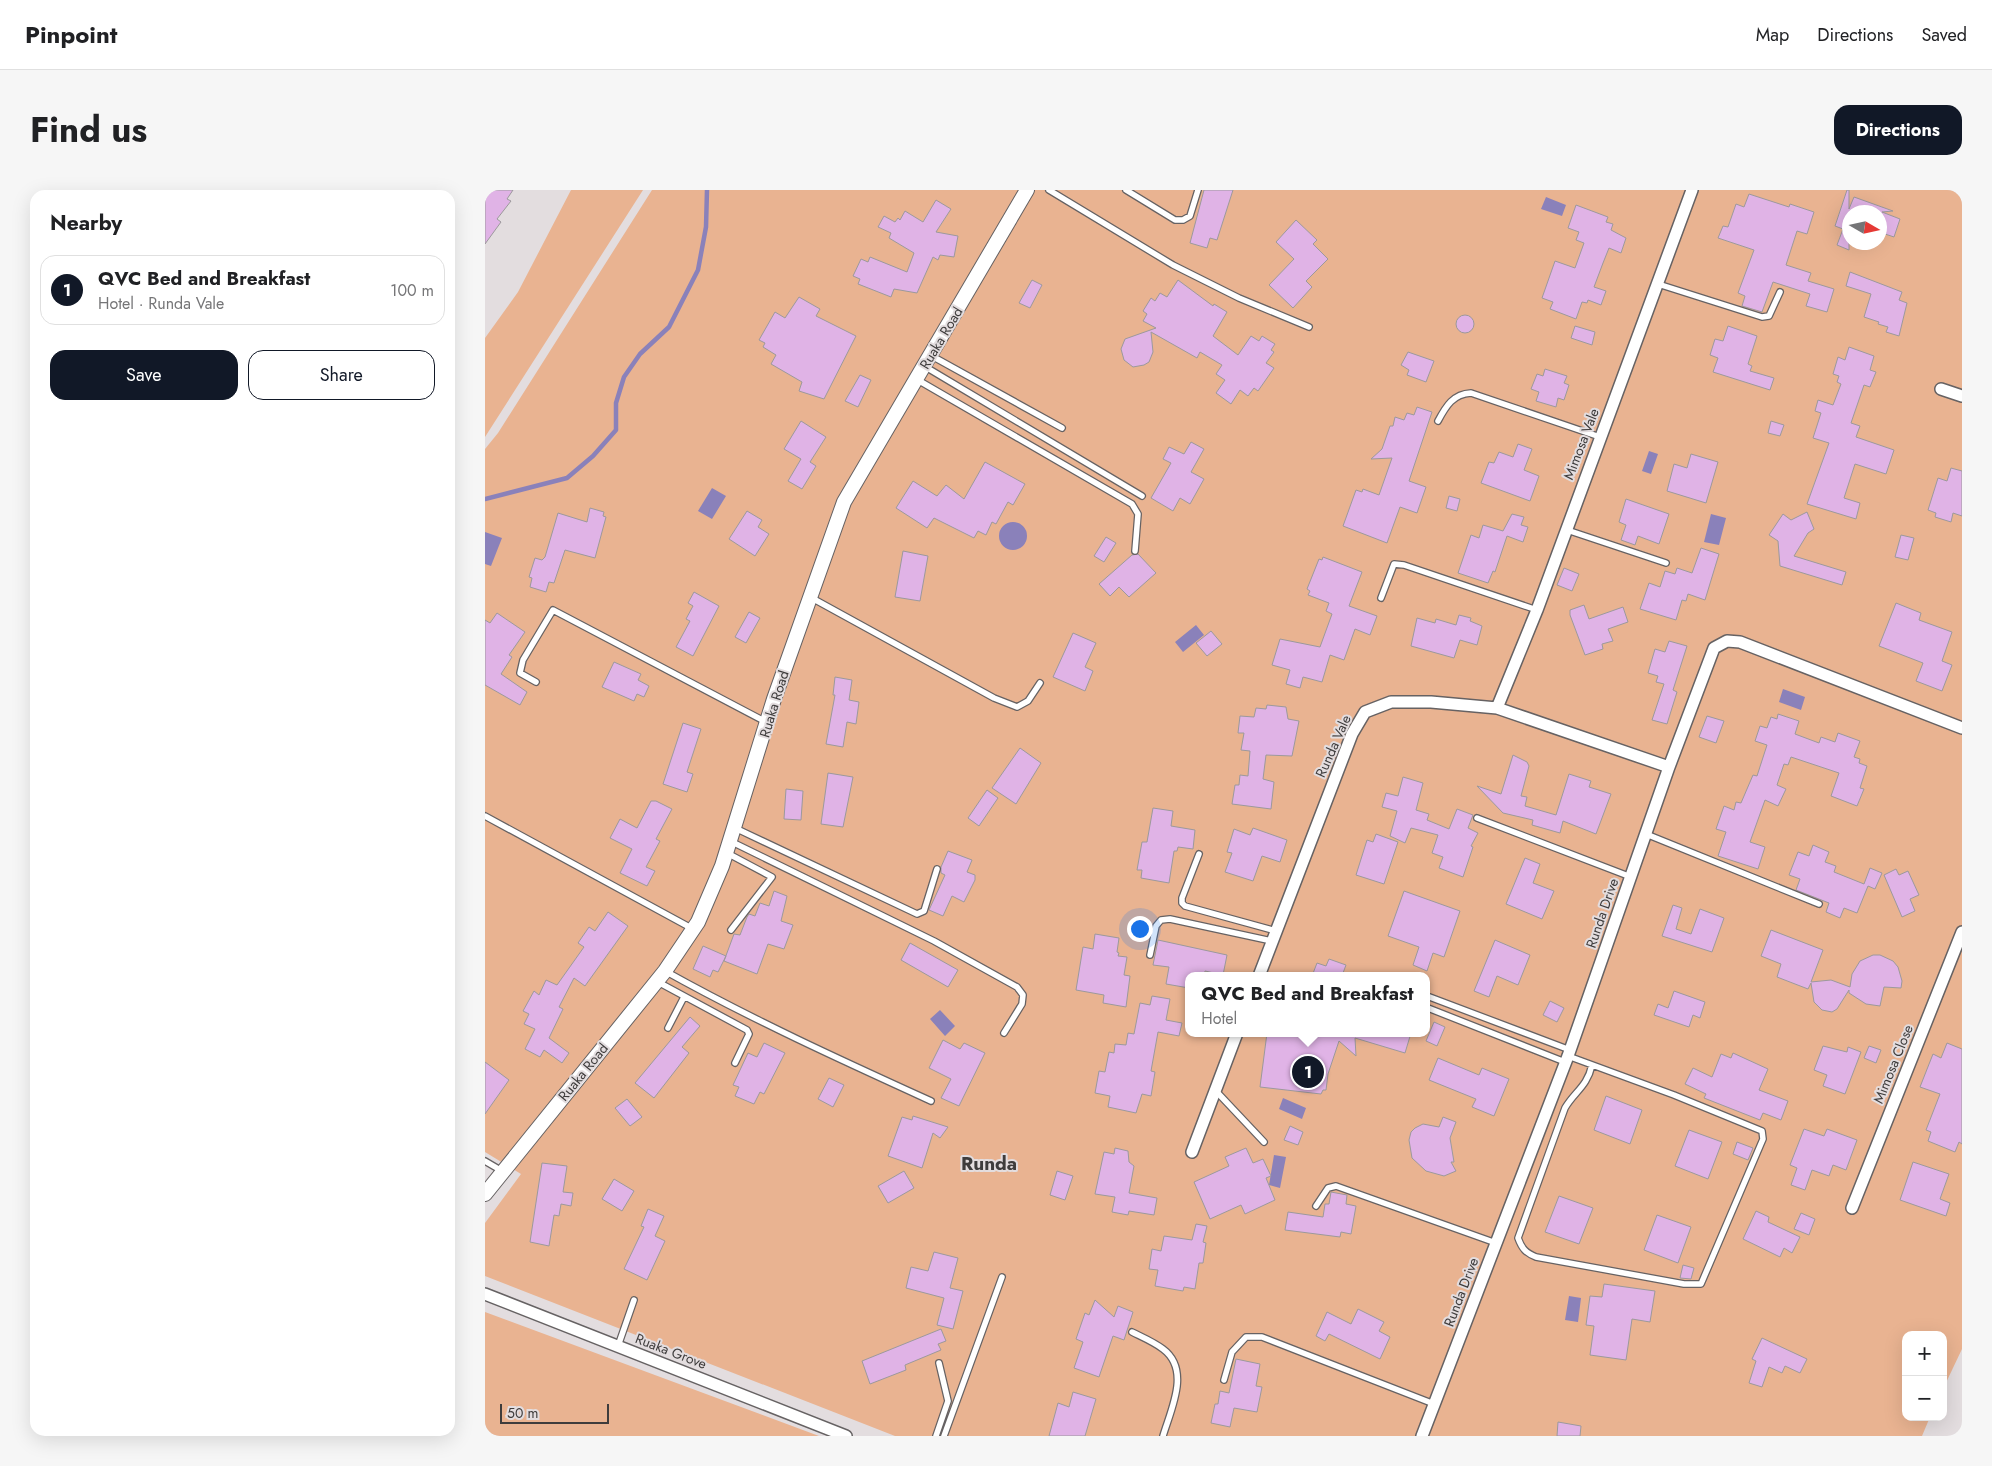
<!DOCTYPE html>
<meta charset="utf-8">
<style>
:root{--surface:#fff;--page:#f6f6f6;--text:#202124;--muted:#757577;--line:#e0e0e0;--accent:#111827}
body{margin:0;font-family:Jost,sans-serif;background:var(--page);color:var(--text)}
.controls{position:absolute;right:15px;bottom:15px;display:grid;overflow:hidden;border-radius:10px;box-shadow:0 5px 20px #0002}
.controls button{width:45px;height:45px;display:grid;place-items:center;padding:0;border:0;border-bottom:1px solid var(--line);background:var(--surface);color:var(--text);font:25px sans-serif}
.compass{position:absolute;left:1357px;top:15px;width:45px;height:45px;border-radius:50%;background:var(--surface);box-shadow:0 5px 20px #0002;rotate:99deg}
.scale{position:absolute;left:15px;bottom:12px;width:109px;box-sizing:border-box;padding-left:5px;border:2px solid #3e3c3c;border-top:0;font-size:14px;line-height:18px;white-space:nowrap;color:#3e3c3c;-webkit-text-stroke:4px #e3dddf;paint-order:stroke}
.you{position:absolute;left:654px;top:738px;width:18px;height:18px;margin:-12px;border:4px solid #fff;border-radius:50%;background:#1a73e8;box-shadow:0 0 0 8px #1a73e833}
.badge{display:grid;place-items:center;width:32px;height:32px;border-radius:50%;background:var(--accent);color:#fff;font-size:16px;font-weight:700}
.pin{position:absolute;translate:-50% -50%;border:2px solid #fff;box-shadow:0 1px 5px #0006}
.popup{position:absolute;left:700px;top:782px;width:245px;height:65px;box-sizing:border-box;display:grid;place-content:center;border-radius:10px;background:var(--surface);filter:drop-shadow(0 1px 4px #0005);font-size:16px;white-space:nowrap;color:var(--muted)}
.popup b{font-size:19px;color:var(--text)}
.popup::after{content:'';position:absolute;left:50%;top:100%;margin-left:-10px;border:10px solid transparent;border-top-color:var(--surface)}
.list{margin:0;padding:0;list-style:none}
h2{display:flex;justify-content:space-between;align-items:center;height:65px;margin:0;padding:0 20px;font-size:21px}
h2 small{font-size:16px;font-weight:400;color:var(--muted)}
.list li{display:grid;grid-template-columns:32px 1fr auto;gap:15px;align-items:center;box-sizing:border-box;height:70px;margin:0 10px 10px;padding:0 10px;border:1px solid var(--line);border-radius:15px}
.list b{display:block;font-size:19px;white-space:nowrap}
.list p{margin:0;font-size:16px;white-space:nowrap;color:var(--muted)}
.list em{font-size:16px;font-style:normal;color:var(--muted)}
.actions{display:flex;gap:10px;padding:15px 20px}
.actions a{flex:1;padding:11px 0;border:1px solid var(--accent);border-radius:15px;text-align:center;font-size:18px;color:var(--accent)}
.actions .main{background:var(--accent);color:#fff}
.map{position:relative;flex:none;width:1477px;height:1246px;overflow:hidden;border-radius:15px}
header{display:flex;align-items:center;gap:30px;box-sizing:border-box;height:70px;padding:0 25px;background:var(--surface);border-bottom:1px solid var(--line)}
header strong{font-size:24px}
nav{display:flex;gap:28px;margin-inline-start:auto;font-size:18px}
.intro{display:flex;align-items:center;justify-content:space-between;box-sizing:border-box;height:120px;padding:0 30px}
h1{margin:0;font-size:35px}
.button{padding:12px 22px;border-radius:15px;background:var(--accent);color:#fff;font-size:18px;font-weight:700}
main{display:flex;gap:30px;padding:0 30px}
aside{flex:1;background:var(--surface);border-radius:15px;box-shadow:0 5px 20px #0002}
.map>svg:first-child{display:block}
.green{fill:#e9b391;fill-rule:evenodd}
.water{fill:#8a81ba}
.lines{fill:none;stroke-linecap:round;stroke-linejoin:round}
.stream{stroke:#8a81ba;stroke-width:4.5}
.building{fill:#e0b3e6;stroke:#9c999c}
.service-casing{stroke:#666263;stroke-width:8}
.minor-casing{stroke:#666263;stroke-width:14}
.tertiary-casing{stroke:#666263;stroke-width:16}
.service{stroke:#fff;stroke-width:5.5}
.minor{stroke:#fff;stroke-width:11}
.tertiary{stroke:#fff;stroke-width:14}
.labels{text-anchor:middle;stroke-width:4;stroke-linejoin:round;paint-order:stroke}
.street-label{font-size:14px;fill:#3e3c3c;stroke:#e3dddf}
.district-label{font-size:19px;font-weight:bold;fill:#3e3c3c;stroke:#e3dddf}
</style>
<header>
<strong>Pinpoint</strong>
<nav><a>Map</a><a>Directions</a><a>Saved</a></nav>
</header>
<div class="intro"><h1>Find us</h1><a class="button">Directions</a></div>
<main>
<aside>
<h2>Nearby<small></small></h2>
<ul class="list">
<li><span class="badge">1</span><div><b>QVC Bed and Breakfast</b><p>Hotel · Runda Vale</p></div><em>100 m</em></li>
</ul>
<div class="actions"><a class="main">Save</a><a>Share</a></div>
</aside>
<div class="map">
<svg width="1477" height="1246" viewBox="0 0 1477 1246">
<rect width="100%" height="100%" fill="#e3dddf"/>
<path class="green" d="M86,0H158L0,247V148L33,102Z
M167,0H1477V1159L1458,1199V1145H1421V1227H1445L1437,1246H410L0,1086V1033L36,984L0,962V259L13,243ZM1364,22H1394V52H1364ZM704,786H942V843H704Z
M0,1122L334,1246H0Z"/>
<path class="water" d="M1061,7L1081,15L1077,26L1056,19Z
M1164,261L1173,264L1166,284L1157,281Z
M227,298L241,306L227,329L213,321Z
M1226,324L1241,328L1234,355L1219,352Z
M514 346a14 14 0 1 1 28 0a14 14 0 1 1-28 0Z
M0,342L17,348L6,376L0,374Z
M711,435L719,445L698,462L690,452Z
M1298,499L1320,507L1316,520L1294,512Z
M455,820L470,836L460,846L445,829Z
M798,908L821,918L817,929L794,919Z
M789,965L801,967L795,998L784,995Z
M1084,1106L1096,1108L1093,1132L1080,1130Z"/>
<g class="lines">
<path class="stream" d="M0,309L82,288L108,266L131,240V213L139,187L155,164L184,137L213,80L221,37L222,0"/>
</g>
<path class="building" d="M0,0H28L22,9L26,11L12,29L16,32L0,54Z
M719,0H748L732,50L725,48L722,58L705,53Z
M1362,0H1364V19L1369,7L1408,21L1397,22L1415,29L1409,47L1394,42V22H1364V60L1352,55L1358,39L1350,36Z
M1264,4L1304,17L1305,14L1329,22L1322,44L1312,41L1301,75L1326,83L1323,91L1349,99L1342,122L1321,116L1325,104L1288,92L1277,122L1257,116L1260,106L1253,103L1269,60L1233,48L1238,36L1243,37L1251,14L1259,17Z
M451,10L466,19L451,42L473,46L469,67L455,65L453,70L448,67L432,103L409,99L406,107L373,94L375,89L368,86L376,69L383,72L385,67L422,82L429,63L404,48L406,43L393,37L399,26L410,32L413,28L415,30L420,21L438,32Z
M1091,15L1123,27L1121,32L1128,34L1126,40L1141,48L1136,63L1124,58L1118,73L1109,97L1121,101L1116,115L1103,110L1102,113L1097,112L1091,129L1065,119L1068,112L1057,108L1070,71L1090,78L1099,53L1091,50L1094,42L1083,38Z
M811,30L832,50L828,54L843,69L821,91L827,97L808,118L784,95L809,69L791,52Z
M1365,82L1417,102L1414,110L1422,113L1414,146L1401,142L1403,137L1393,134L1394,132L1379,127L1386,104L1361,96Z
M547,90L557,95L545,118L534,113Z
M693,90L728,116L729,114L742,122L728,146L753,165L766,146L774,151L777,146L790,154L786,160L789,162L781,173L789,178L773,201L769,198L763,206L755,200L746,214L731,203L740,190L731,184L737,175L715,162L712,168L666,142L668,162L664,172L659,175L648,177L639,170L636,159L640,149L671,138L658,131L662,124L658,121L666,108L670,111L675,103L682,107Z
M314,107L335,119L331,126L371,146L339,209L314,201L317,192L286,174L291,165L278,157L280,153L274,150L290,122L300,128Z
M971 134a9 9 0 1 1 18 0a9 9 0 1 1-18 0Z
M1090,136L1110,142L1107,155L1086,148Z
M1243,136L1272,146L1263,174L1267,176L1265,181L1289,188L1285,200L1228,182L1233,168L1225,165L1230,149L1238,151Z
M1364,157L1389,166L1385,180L1391,182L1385,197L1379,195L1366,233L1375,236L1371,247L1409,260L1401,284L1370,274L1359,308L1375,313L1371,329L1322,314L1344,253L1328,248L1336,223L1330,221L1333,210L1348,215L1356,194L1352,192L1354,186L1348,184L1353,167L1360,170Z
M923,162L949,171L941,192L922,185L924,180L916,175Z
M1060,179L1082,186L1079,193L1084,195L1079,210L1073,208L1071,217L1051,211L1054,202L1046,199L1052,184L1058,186Z
M375,185L386,190L373,217L360,211Z
M932,217L947,222L924,291L941,297L932,323L915,317L902,353L858,336L871,300L877,302L878,299L894,305L907,268L886,269L897,259L905,236H908L910,227L919,230L922,223L929,225Z
M316,231L341,247L325,272L331,276L317,299L303,291L316,269L299,259Z
M1286,231L1299,235L1295,246L1283,243Z
M706,252L719,259L706,282L719,289L705,314L695,308L688,321L666,308L686,273L678,269L684,257L699,264Z
M1033,254L1047,259L1039,280L1054,286L1045,311L996,293L1004,272L1009,273L1014,262L1028,267Z
M1206,264L1233,272L1221,313L1182,301L1189,274L1202,278Z
M500,272L540,294L528,315L523,312L511,334L507,332L501,345L493,341L489,348L449,328L442,338L411,318L428,291L452,306L461,295L479,309Z
M1466,278L1477,281V326L1468,323L1466,332L1450,327L1451,323L1443,320L1453,288L1462,291Z
M964,306L975,309L972,321L961,318Z
M1141,309L1184,324L1174,354L1153,346L1150,355L1136,350L1141,335L1134,332Z
M105,318L119,322L118,326L121,327L110,368L80,360L69,393L64,392L61,402L45,397L47,388L44,387L50,368L57,370L60,367L73,323L102,332Z
M262,321L277,330L273,337L284,344L270,366L244,349Z
M1322,322L1329,339L1323,343L1309,366L1361,382L1357,395L1295,376L1293,351L1284,345L1298,324L1306,330Z
M1027,324L1039,327L1036,335L1043,337L1038,352L1022,346L1010,382L1008,381L1003,393L973,383L986,345L994,348L998,335L1018,341Z
M1416,345L1429,348L1423,370L1410,367Z
M621,347L631,353L619,372L609,366Z
M1216,358L1234,364L1220,410L1203,404L1201,411L1197,410L1191,430L1155,419L1164,393L1175,397L1180,381L1190,384L1192,378L1207,383Z
M418,361L443,366L435,411L410,407Z
M653,364L671,383L644,407L634,397L625,406L614,394L647,365Z
M838,367L877,382L864,416L892,426L885,445L870,439L859,470L845,465L837,492L818,487L815,498L801,494L805,480L787,475L795,449L835,457L847,424L841,421L844,413L823,405L825,401L822,399L834,369L837,370Z
M1079,378L1094,384L1087,401L1072,395Z
M209,402L234,416L208,466L191,457L205,431L201,429L208,416L203,413Z
M1411,413L1436,423L1434,430L1467,442L1457,471L1467,475L1457,501L1431,491L1438,473L1394,456Z
M1099,415L1104,429L1138,417L1143,432L1123,439L1128,451L1117,454L1118,459L1100,465L1085,425V420Z
M264,422L275,428L261,453L250,447Z
M12,423L40,442L24,465L27,467L16,484L42,502L35,515L0,495V430L5,433Z
M974,425L986,428L985,431L997,436L992,455L975,450L969,468L926,456L932,428L950,433L951,429L971,435Z
M726,441L737,454L722,466L711,453Z
M588,443L611,453L600,477L608,481L600,501L568,487Z
M1184,451L1202,456L1188,500L1192,502L1182,534L1167,530L1179,494L1171,492L1173,486L1163,483L1170,459L1180,462Z
M129,472L156,484L153,490L164,496L159,507L152,504L149,511L117,497Z
M350,487L367,490L364,510L374,512L371,534L362,532L358,557L341,554L350,505H348Z
M782,515L801,517L803,529L814,531L807,566L781,565L778,589L789,592L786,619L747,614L750,595H754L755,585L763,586L765,561L756,560L759,543H753L755,526L769,527L771,518L781,519Z
M1293,524L1314,531L1310,544L1334,553L1336,547L1350,552L1353,543L1375,551L1369,567L1375,569L1374,573L1382,576L1375,598L1379,599L1372,616L1346,606L1354,583L1306,567L1303,575L1299,574L1292,595L1301,599L1293,616L1280,610L1265,652L1280,657L1273,679L1233,666L1241,642L1231,639L1239,616L1249,620L1251,612L1256,613L1268,585L1272,586L1282,555L1270,551L1275,536L1282,538L1286,527L1292,529Z
M1222,526L1239,531L1231,553L1214,547Z
M198,533L216,539L202,582L208,584L202,602L178,594Z
M535,558L556,573L531,614L507,598Z
M1028,565L1042,572L1044,576L1036,606L1042,607L1040,616L1071,625L1084,584L1106,591L1104,597L1126,604L1111,644L1078,631L1075,643L1047,635L1048,630L1018,623L992,596L1016,604Z
M343,583L368,587L358,637L336,634Z
M918,587L938,593L931,620L944,624L942,630L964,639L972,619L988,625L983,638L993,643L986,656L988,657L978,687L954,678L958,667L947,663L953,645L926,638L920,653L905,646L912,621L897,617L901,603L913,606Z
M301,599L318,601L316,630L299,629Z
M502,600L513,608L494,636L483,628Z
M166,611H171L187,619L171,649L175,651L161,677L170,681L162,696L135,683L147,659L125,648L135,629L152,638Z
M668,618L688,621L686,636L710,640L708,659L693,657L692,661H689L684,693L656,688L657,680H652L657,652H662Z
M768,638L802,650L795,672L777,666L768,691L740,682L747,663L742,662L749,639L765,645Z
M891,644L913,652L899,694L871,685L882,650L888,652Z
M1328,655L1344,662L1340,672L1351,676L1349,682L1379,694L1385,678L1397,683L1390,699L1383,696L1372,723L1359,718L1355,728L1341,722L1344,713L1311,700L1315,689L1304,685L1313,662L1324,666Z
M463,661L487,670L482,682L490,685V690L479,712L467,706L458,726L444,720L460,685L456,683V677Z
M1040,668L1055,674L1048,693L1069,701L1057,729L1021,714Z
M1411,679L1414,685L1423,681L1434,705L1425,709L1430,721L1417,727L1399,685Z
M289,701L302,706L296,731L308,735L299,759L283,754L272,784L239,771L249,744L255,745L262,727L264,724L270,726L275,713L284,716Z
M919,701L975,721L959,767L948,763L942,781L928,775L934,757L903,746Z
M1188,715L1197,718L1191,739L1206,744L1215,719L1239,728L1227,762L1177,746Z
M123,722L143,736L100,796L89,788L74,817L78,819L64,848L84,863L77,873L59,860L55,867L40,859L50,839L39,834L44,824L38,821L49,801L54,805L61,790L72,795L99,757L93,753L104,737L110,741Z
M1286,740L1338,760L1326,792L1346,790L1365,797L1367,784L1375,771L1388,765H1395L1408,771L1413,777L1417,791L1416,798L1399,797L1395,816L1381,814L1364,803V800L1352,819L1347,822L1337,820L1329,812L1326,793L1323,799L1292,787L1296,774L1276,766Z
M610,744L634,748L632,762L634,763L633,766L642,767L639,785L645,786L641,817L618,813L619,805L591,800L598,757L608,759Z
M673,750L742,765L738,785L720,781L719,786H704V798L681,794L684,777L668,775Z
M1010,750L1045,765L1033,795L1012,786L1004,807L989,801Z
M425,753L473,780L463,797L416,770Z
M218,756L241,766L233,782L228,780L225,787L208,779Z
M844,769L861,775L858,783L863,786H827L832,773L841,776Z
M1189,801L1220,812L1215,828L1208,825L1204,837L1169,825L1173,814L1183,818Z
M667,806L685,809L681,830L697,833L694,846L673,842L666,881L670,882L666,906L657,904L651,923L623,917L625,906L610,903L614,881L620,882L624,862L629,863L630,854L641,855L643,843L649,844L655,813L665,815Z
M1065,811L1079,818L1072,832L1058,825Z
M205,827L215,836L197,857L204,863L169,908L150,893Z
M949,832L960,837L952,856L941,851Z
M782,843H926L920,863L870,848L871,866L854,851L843,884L841,900H838L836,904L775,897Z
M458,850L475,859L479,853L500,863L474,916L456,908L466,889L444,878Z
M279,853L300,863L279,904L275,902L269,914L250,906L254,897L248,895L263,863L272,867Z
M1462,853L1477,859V954L1474,952L1470,962L1443,951L1446,942L1441,940L1455,904L1435,897L1448,864L1456,868Z
M1338,856L1362,862L1363,857L1376,862L1360,904L1338,896L1342,885L1329,880Z
M1384,856L1396,860L1391,873L1379,868Z
M1248,863L1283,879L1274,900L1303,911L1296,930L1278,923L1275,930L1219,908L1221,904L1200,894L1208,878L1227,887L1236,864L1246,868Z
M953,868L994,885L997,878L1024,889L1009,926L987,917L991,909L944,890Z
M0,872L24,890L0,924Z
M344,888L359,895L348,917L333,909Z
M1121,906L1157,920L1145,954L1109,940Z
M142,909L157,927L145,936L130,918Z
M428,926L463,937L455,948L448,943L437,978L403,966L417,927L427,930Z
M958,927L971,932L965,948L969,972H966L971,981L959,986L941,981L927,968L924,950L926,942L930,938L938,934L954,937Z
M805,936L818,942L813,955L799,950Z
M1319,939L1339,946L1342,939L1372,950L1361,980L1348,975L1344,986L1327,980L1320,1000L1306,995L1312,978L1305,975Z
M1204,940L1237,952L1223,989L1190,976Z
M1252,952L1268,958L1263,970L1248,964Z
M630,958L643,961L644,972L649,976L644,1003L672,1008L669,1025L644,1021L643,1025L627,1022L630,1007L610,1004L619,962L629,964Z
M761,958L768,973L778,969L786,986L781,988L790,1010L760,1024L756,1015L725,1029L709,992L744,976L740,967Z
M1428,972L1464,984L1455,1009L1465,1013L1461,1026L1415,1010Z
M57,973L82,976L78,1002L88,1003L86,1016L76,1014L74,1026L69,1025L64,1056L45,1052Z
M419,981L429,998L403,1013L393,996Z
M572,981L588,986L580,1010L565,1005Z
M129,989L149,1001L137,1021L117,1009Z
M846,1002L862,1005L861,1014L871,1016L866,1044L856,1042L855,1047L800,1040L803,1022L838,1027L840,1014H844Z
M1074,1006L1108,1018L1094,1054L1060,1042Z
M163,1019L179,1026L170,1046L180,1051L162,1090L139,1079L159,1037L156,1036Z
M1271,1021L1284,1027L1283,1032L1315,1047L1307,1063L1299,1058L1295,1067L1258,1049Z
M1316,1023L1330,1029L1324,1045L1309,1039Z
M1172,1025L1206,1037L1193,1073L1159,1060Z
M711,1034L722,1036L718,1052L721,1053L718,1073H714L710,1099L699,1097L698,1101L670,1096L673,1080L664,1079L667,1059L676,1061L679,1046L707,1050Z
M449,1062L473,1068L465,1098L478,1101L468,1139L452,1135L459,1108L421,1098L426,1077L443,1081Z
M1198,1075L1209,1078L1206,1089L1195,1088Z
M1119,1094L1170,1101L1165,1132L1147,1129L1141,1170L1105,1165L1109,1136L1101,1135L1105,1106L1117,1107Z
M610,1110L629,1127L633,1116L648,1122L639,1150L628,1146L614,1187L589,1178L598,1152L591,1149L600,1123L604,1125Z
M873,1119L899,1132L894,1141L905,1147L895,1169L844,1144L840,1151L831,1146L842,1122L866,1134Z
M456,1139L461,1151L453,1154L456,1160L420,1175L421,1180L385,1194L377,1171Z
M1277,1148L1322,1169L1315,1183L1300,1176L1297,1183L1284,1177L1277,1197L1264,1193L1271,1171L1267,1169Z
M751,1169L775,1174L771,1196L777,1197L772,1222L749,1218L745,1237L726,1233L730,1214H733L735,1201L744,1203Z
M588,1202L611,1209L600,1246H564L573,1213L584,1217Z
M1073,1232L1096,1236L1095,1246H1072Z"/>
<g class="lines">
<g class="service-casing">
<path id="service" d="M564,0L688,75L754,108L824,137
M641,0L690,30H698L705,26L713,0
M1173,94L1277,127L1284,126L1295,102
M445,165L577,238
M439,176L657,306
M431,189L647,314L653,324L650,361
M953,231C961,216 968,204 986,203L1115,247
M1082,340L1181,373
M325,407L509,508L532,517L543,511L555,493
M896,408L909,374L919,375L1052,420
M51,492L35,483L38,470L68,420L281,532
M0,626L208,739
M992,628L1146,687
M250,638L432,724L439,721L452,679
M1161,644L1334,714
M245,651L449,751L532,797L538,805L537,814L519,843
M242,663L287,687L246,740
M714,664L697,708V713L700,716L791,741
M665,765L671,736L676,730L685,729L787,751
M180,781C266,829 356,870 446,911
M173,792L262,840L264,844L250,873
M942,806L1085,860
M943,818L1080,872
M183,838L199,807
M1083,866L1189,905L1277,941L1278,949L1216,1094H1199L1051,1067C1041,1063 1037,1059 1033,1048L1080,918C1090,901 1102,897 1107,875
M730,900L779,952
M0,971L17,981
M831,1016L843,998L851,996L1011,1053
M647,1142C657,1147 669,1152 678,1159C706,1180 686,1219 678,1246
M133,1156L149,1110
M739,1190L747,1162L761,1147H777L949,1214
M451,1246L463,1211L454,1173
M459,1246L517,1087"/>
</g>
<g class="minor-casing">
<path id="minor" d="M1456,199L1477,206
M1012,518L1052,420L1207,0
M774,786L867,544L880,522L906,512H946L1012,518L1184,577
M707,962L752,843
M1367,1018L1477,742
M0,1104L361,1246
M937,1246L1083,866L1184,577L1229,458L1242,451L1255,452L1477,538"/>
</g>
<g class="tertiary-casing">
<path id="tertiary" d="M0,1004L180,781L213,732L237,676L289,509L359,312L542,0"/>
</g>
<use href="#service" class="service"/>
<use href="#minor" class="minor"/>
<use href="#tertiary" class="tertiary"/>
</g>
<g class="labels">
<g class="street-label">
<text transform="translate(456 148) rotate(-59)" y="5">Ruaka Road</text>
<text transform="translate(1096 254) rotate(-69)" y="5">Mimosa Vale</text>
<text transform="translate(289 514) rotate(-73)" y="5">Ruaka Road</text>
<text transform="translate(848 556) rotate(-66)" y="5">Runda Vale</text>
<text transform="translate(1117 723) rotate(-71)" y="5">Runda Drive</text>
<text transform="translate(1408 874) rotate(-68)" y="5">Mimosa Close</text>
<text transform="translate(98 882) rotate(-51)" y="5">Ruaka Road</text>
<text transform="translate(976 1102) rotate(-69)" y="5">Runda Drive</text>
<text transform="translate(186 1161) rotate(21)" y="5">Ruaka Grove</text>
</g>
<g class="district-label">
<text x="504" y="980">Runda</text>
</g>
</g>
</svg>
<div class="controls">
<button>+</button>
<button>−</button>
</div>
<svg class="compass" viewBox="-18 -18 36 36"><path d="M0-13l5 13h-10z" fill="#e53935"/><path d="M0 13l5-13h-10z" fill="#757577"/></svg>
<div class="scale">50 m</div>
<div class="you"></div>
<div class="pin badge" style="left:823px;top:882px">1</div>
<div class="popup"><b>QVC Bed and Breakfast</b>Hotel</div>
</div>
</main>
